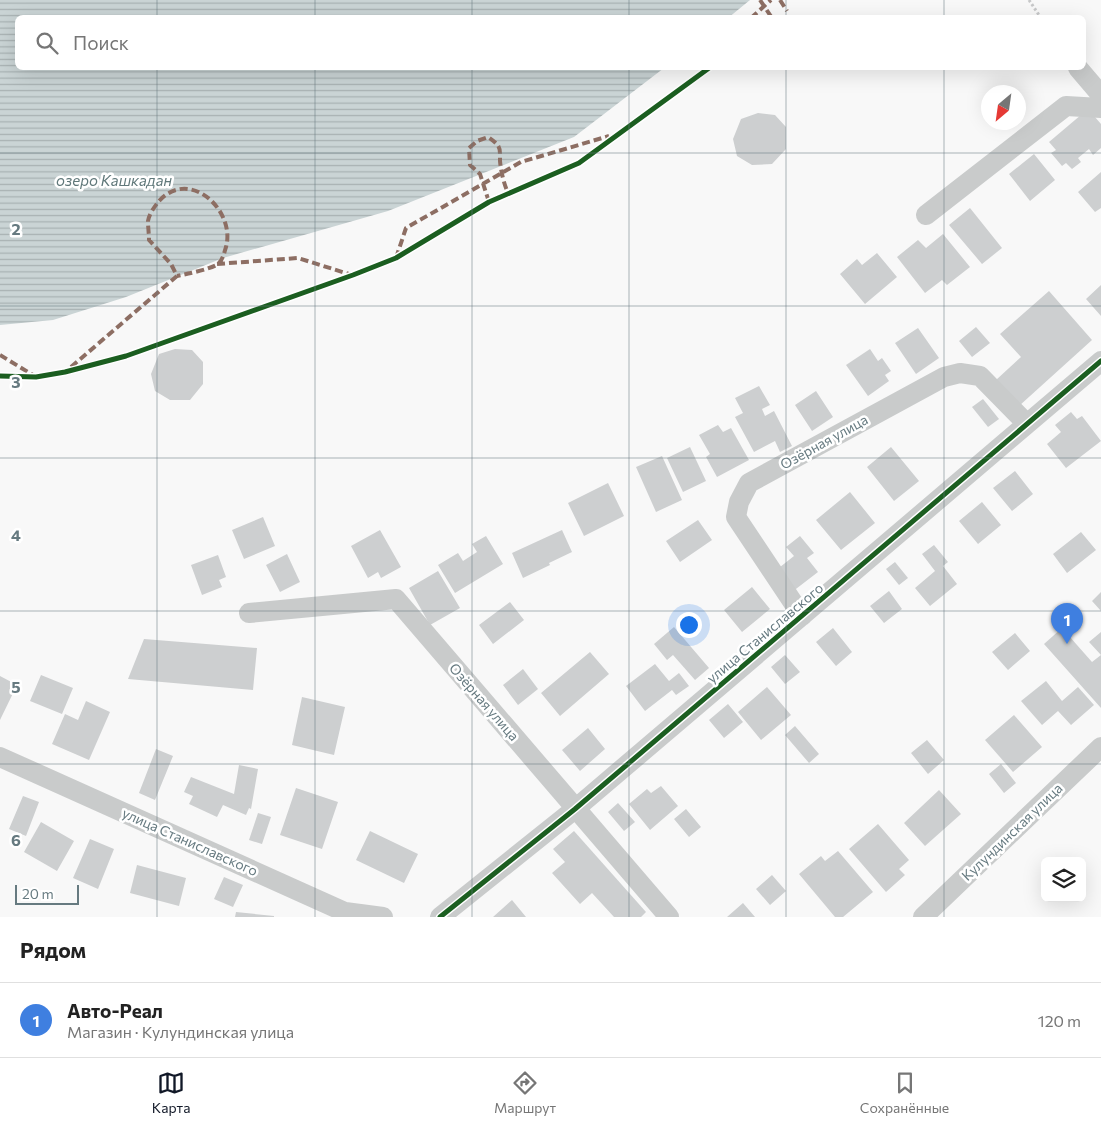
<!DOCTYPE html>
<html lang="ru">
<meta charset="utf-8">
<style>
:root{--surface:#fff;--page:#f2f2f2;--text:#222;--muted:#767676;--line:#e0e0e0;--accent:#111827}
body{margin:0;font-family:Commissioner,sans-serif;background:var(--page);color:var(--text)}
.controls{position:absolute;right:15px;bottom:15px;display:grid;overflow:hidden;border-radius:8px;box-shadow:0 5px 20px #0002}
.controls button{width:45px;height:45px;display:grid;place-items:center;padding:0;border:0;border-bottom:1px solid var(--line);background:var(--surface);color:var(--text);font:25px sans-serif}
.compass{position:absolute;left:981px;top:85px;width:45px;height:45px;border-radius:50%;background:var(--surface);box-shadow:0 5px 20px #0002;rotate:209deg}
.scale{position:absolute;left:15px;bottom:12px;width:64px;box-sizing:border-box;padding-left:5px;border:2px solid #667a80;border-top:0;font-size:14px;line-height:18px;white-space:nowrap;color:#667a80;-webkit-text-stroke:4px #fff;paint-order:stroke}
.you{position:absolute;left:688px;top:624px;width:18px;height:18px;margin:-12px;border:4px solid #fff;border-radius:50%;background:#1a73e8;box-shadow:0 0 0 8px #1a73e833}
.badge{display:grid;place-items:center;width:32px;height:32px;border-radius:50%;background:var(--accent);color:#fff;font-size:16px;font-weight:700}
.pin{position:absolute;translate:-50% -41px;filter:drop-shadow(0 1px 2px #0008)}
.pin::after{content:'';position:absolute;top:26px;width:18px;height:15px;background:inherit;clip-path:polygon(0 0,100% 0,50% 100%)}
.list{margin:0;padding:0;list-style:none}
h2{display:flex;justify-content:space-between;align-items:center;height:65px;margin:0;padding:0 20px;font-size:21px}
h2 small{font-size:16px;font-weight:400;color:var(--muted)}
.list li{display:grid;grid-template-columns:32px 1fr auto;gap:15px;align-items:center;box-sizing:border-box;height:75px;padding:0 20px;border-top:1px solid var(--line)}
.list b{display:block;font-size:19px;white-space:nowrap}
.list p{margin:0;font-size:16px;white-space:nowrap;color:var(--muted)}
.list em{font-size:16px;font-style:normal;color:var(--muted)}
.icon{flex:none;width:28px;height:28px;fill:none;stroke:currentColor;stroke-width:2;stroke-linecap:round;stroke-linejoin:round}
.map{position:relative;flex:none;width:1101px;height:917px;overflow:hidden}
.search{position:absolute;background:var(--surface);box-shadow:0 5px 20px #0002;left:15px;right:15px;top:15px;height:55px;display:flex;align-items:center;gap:12px;box-sizing:border-box;padding:0 18px;border-radius:8px;color:var(--muted);font-size:19px}
.sheet{height:140px;background:var(--surface)}
nav{display:flex;justify-content:space-around;align-items:center;box-sizing:border-box;height:70px;border-top:1px solid var(--line);background:var(--surface);font-size:14px;color:var(--muted)}
nav a{display:grid;justify-items:center;gap:2px}
nav .on{color:var(--accent)}
.map>svg:first-child{display:block}
.water{fill:url(#water-rules)}
.building{fill:#cdcfd0}
.lines{fill:none;stroke-linecap:round;stroke-linejoin:round}
.path{stroke:#c7c8c9;stroke-width:3;stroke-dasharray:2.5 2.5;stroke-linecap:butt}
.street{stroke:#c9cbcb;stroke-width:20}
.quiet{stroke:#8d6e63;stroke-width:4;stroke-dasharray:8 4;stroke-linecap:butt}
.cycleway-casing{stroke:#fff;stroke-width:8}
.cycleway{stroke:#1b5e20;stroke-width:5}
.grid{fill:none;stroke:#667a80;stroke-width:1;stroke-opacity:0.55}
.labels{text-anchor:middle;stroke-width:5;stroke-linejoin:round;paint-order:stroke}
.street-label{font-size:14px;fill:#667a80;stroke:#fff}
.water-label{font-size:15px;font-style:italic;fill:#60787a;stroke:#fff}
.grid-label{font-size:16px;text-anchor:middle;font-weight:bold;fill:#667a80;stroke:#fff;stroke-width:5;stroke-linejoin:round;paint-order:stroke}
</style>
<div class="map">
<svg width="1101" height="917" viewBox="0 0 1101 917">
<defs>
<pattern id="water-rules" width="6" height="5" patternUnits="userSpaceOnUse" patternTransform="scale(1.25)"><rect width="6" height="5" fill="#cad4d5"/><path d="M0 2.5h6" fill="none" stroke="#a8b1b2"/></pattern>
</defs>
<rect width="100%" height="100%" fill="#f8f8f8"/>
<path class="water" d="M0,0H750L728,18H18V68H664L574,137L388,211L223,258L126,297L53,320L0,325Z"/>
<path class="building" d="M1088,109L1101,124V148L1093,155L1089,149L1078,158L1081,162L1072,169L1066,163L1062,166L1051,153L1056,150L1049,142Z
M758,113L775,115L786,127V149L772,164L752,165L737,156L733,139L741,119Z
M1034,154L1055,180L1030,201L1009,174Z
M1101,172V208L1095,212L1078,192Z
M970,208L1002,248L982,264L949,225Z
M943,234L970,267L947,285L942,280L925,293L897,257L918,240L926,248Z
M877,253L897,277L865,304L840,274L857,259L862,265Z
M1101,285V316L1086,299Z
M1049,291L1092,340L1019,406L996,380L1021,357L1000,334Z
M976,327L990,343L972,357L959,341Z
M918,328L939,358L916,374L895,343Z
M175,349L192,350L203,362V384L190,400H170L155,391L151,374L159,354Z
M870,349L878,361L882,358L891,371L885,375L889,381L868,396L846,365Z
M759,386L770,405L762,409L765,416L774,411L792,446L780,452L775,441L754,452L735,417L743,413L735,398Z
M816,391L833,417L812,431L795,405Z
M983,399L999,419L988,427L972,407Z
M1071,412L1077,419L1082,416L1101,441L1066,468L1047,444L1061,432L1055,425Z
M718,425L723,432L731,428L749,460L717,477L706,457L710,454L699,435Z
M690,447L706,481L683,492L667,458Z
M891,447L919,481L894,501L867,467Z
M662,456L682,500L656,512L636,467Z
M1015,471L1033,494L1012,511L993,488Z
M608,483L624,516L584,536L568,503Z
M850,492L875,523L841,550L816,520Z
M982,502L1001,525L978,544L959,521Z
M263,517L275,546L244,559L232,530Z
M698,520L712,540L680,562L666,541Z
M380,530L401,567L381,578L378,572L368,578L351,546Z
M562,530L572,552L549,563L550,565L523,578L512,553Z
M1081,532L1096,550L1067,573L1053,554Z
M486,536L503,564L455,593L438,565L458,553L463,561L477,552L472,544Z
M800,536L814,553L807,558L818,572L792,592L775,571L794,556L786,547Z
M934,545L948,562L943,566L957,584L930,606L915,588L935,571L922,554Z
M287,554L300,582L280,592L266,565Z
M218,555L226,577L219,580L222,587L202,595L191,565Z
M895,562L908,578L899,585L886,569Z
M438,571L460,608L430,625L409,588Z
M752,587L770,609L742,632L724,610Z
M889,591L902,609L884,623L870,606Z
M1101,592V611L1092,601Z
M510,602L524,620L493,644L479,625Z
M674,627L709,668L695,680L673,655L667,660L654,644Z
M833,628L852,652L836,666L816,642Z
M1062,628L1092,662L1101,655L1089,642L1101,632V708L1044,644Z
M1015,633L1030,651L1008,670L992,652Z
M144,639L257,648L253,690L128,679Z
M590,652L609,674L560,716L541,693Z
M785,655L800,672L785,684L771,667Z
M655,664L669,681L679,673L689,686L676,695L672,690L645,711L626,686Z
M523,669L538,689L518,705L503,685Z
M41,675L73,688L62,714L30,701Z
M0,676L17,685L0,720Z
M1046,681L1062,701L1078,687L1094,705L1071,725L1058,711L1042,725L1021,701Z
M767,687L791,715L761,740L738,712Z
M302,697L345,707L334,755L292,745Z
M86,701L110,712L89,760L52,744L65,714L78,720Z
M728,704L743,722L724,738L709,720Z
M1014,715L1042,747L1013,772L985,740Z
M795,726L819,754L809,763L785,735Z
M588,728L605,749L580,771L562,750Z
M927,740L944,760L928,774L911,753Z
M156,749L173,756L155,800L139,793Z
M1001,764L1016,783L1004,793L989,774Z
M239,765L258,769L251,809L249,808L246,815L223,805L217,817L189,804L193,796L184,792L191,777L234,794Z
M661,786L678,806L650,830L629,804L647,789L651,793Z
M296,788L338,802L322,849L280,835Z
M939,790L961,814L925,846L904,823Z
M23,796L39,802L26,836L9,829Z
M618,803L635,822L624,831L608,812Z
M686,809L701,827L689,837L674,819Z
M258,813L271,817L262,844L249,840Z
M41,822L74,841L57,871L24,852Z
M878,824L909,860L899,869L905,875L886,892L849,849Z
M370,831L418,854L404,883L356,860Z
M574,831L646,912L641,917H614L592,893L580,904L552,873L565,862L553,849Z
M90,839L114,849L98,889L73,878Z
M838,851L873,892L843,917H835L799,874L821,856L825,861Z
M137,865L186,878L179,906L130,893Z
M772,875L786,891L770,905L756,889Z
M224,877L243,885L233,907L214,899Z
M512,900L526,917H493Z
M743,903L755,917H727Z
M236,912L274,916V917H235Z"/>
<g class="lines">
<path class="path" d="M1029,0L1041,18"/>
<path class="street" d="M1078,68L1101,95
M926,215L1066,106L1101,108
M249,613L396,599L669,917
M802,616L736,517L739,502L749,483L944,377L960,373L980,376L1027,424
M0,757L345,912L383,917
M440,917L575,809L1101,361
M923,917L1101,747"/>
<path class="quiet" d="M760,0L772,18
M780,0L787,11
M751,18L771,0
M489,202L480,174L470,165L469,148L477,141L488,137C501,146 500,147 500,161C501,172 504,184 508,193
M396,258L406,228L521,162L609,136
M217,264L298,258L352,275
M0,355L33,375
M71,367L177,276L171,264L149,240C149,234 148,227 148,221C149,214 155,206 159,201C190,167 236,211 226,247C224,253 223,260 218,264C211,269 187,274 177,276"/>
<g class="cycleway-casing">
<path id="cycleway" d="M0,376L36,377L65,372L126,356L353,275L396,258L489,202L579,163L709,68
M440,917L575,809L1101,361"/>
</g>
<use href="#cycleway" class="cycleway"/>
</g>
<path class="grid" d="M157,0V18M315,0V18M472,0V18M629,0V18M786,0V18M944,0V18M157,68V917M315,68V917M472,68V917M629,68V917M786,68V917M944,68V917M0,153H1101M0,306H1101M0,458H1101M0,611H1101M0,764H1101"/>
<g class="labels">
<g class="street-label">
<text transform="translate(824 442) rotate(-29)" y="5">Озёрная улица</text>
<text transform="translate(765 633) rotate(-40)" y="5">улица Станиславского</text>
<text transform="translate(484 702) rotate(49)" y="5">Озёрная улица</text>
<text transform="translate(1012 832) rotate(-44)" y="5">Кулундинская улица</text>
<text transform="translate(190 842) rotate(24)" y="5">улица Станиславского</text>
</g>
<g class="water-label">
<text x="114" y="186">озеро Кашкадан</text>
</g>
</g>
<g class="grid-label">
<text x="16" y="235">2</text>
<text x="16" y="388">3</text>
<text x="16" y="541">4</text>
<text x="16" y="693">5</text>
<text x="16" y="846">6</text>
</g>
</svg>
<div class="controls">
<button><svg class="icon" aria-label="layers" viewBox="0 0 24 24"><path d="M12 4l9 5-9 5-9-5zM3 14l9 5 9-5"/></svg></button>
</div>
<svg class="compass" viewBox="-18 -18 36 36"><path d="M0-13l5 13h-10z" fill="#e53935"/><path d="M0 13l5-13h-10z" fill="#767676"/></svg>
<div class="scale">20 m</div>
<div class="you"></div>
<div class="pin badge" style="left:1067px;top:644px;background:#3f7fe0">1</div>
<div class="search"><svg class="icon" aria-label="search" viewBox="0 0 24 24"><circle cx="10" cy="10" r="6"/><path d="M15 15l6 6"/></svg>Поиск</div>
</div>
<section class="sheet">
<h2>Рядом<small></small></h2>
<ul class="list">
<li><span class="badge" style="background:#3f7fe0">1</span><div><b>Авто-Реал</b><p>Магазин · Кулундинская улица</p></div><em>120 m</em></li>
</ul>
</section>
<nav>
<a class="on"><svg class="icon" aria-label="map" viewBox="0 0 24 24"><path d="M3 6l6-2 6 2 6-2v14l-6 2-6-2-6 2zM9 4v14M15 6v14"/></svg>Карта</a>
<a><svg class="icon" aria-label="directions" viewBox="0 0 24 24"><path d="M12 3l9 9-9 9-9-9zM9 14v-3h6M13 9l2 2-2 2"/></svg>Маршрут</a>
<a><svg class="icon" aria-label="saved" viewBox="0 0 24 24"><path d="M7 4h10v16l-5-4-5 4z"/></svg>Сохранённые</a>
</nav>
